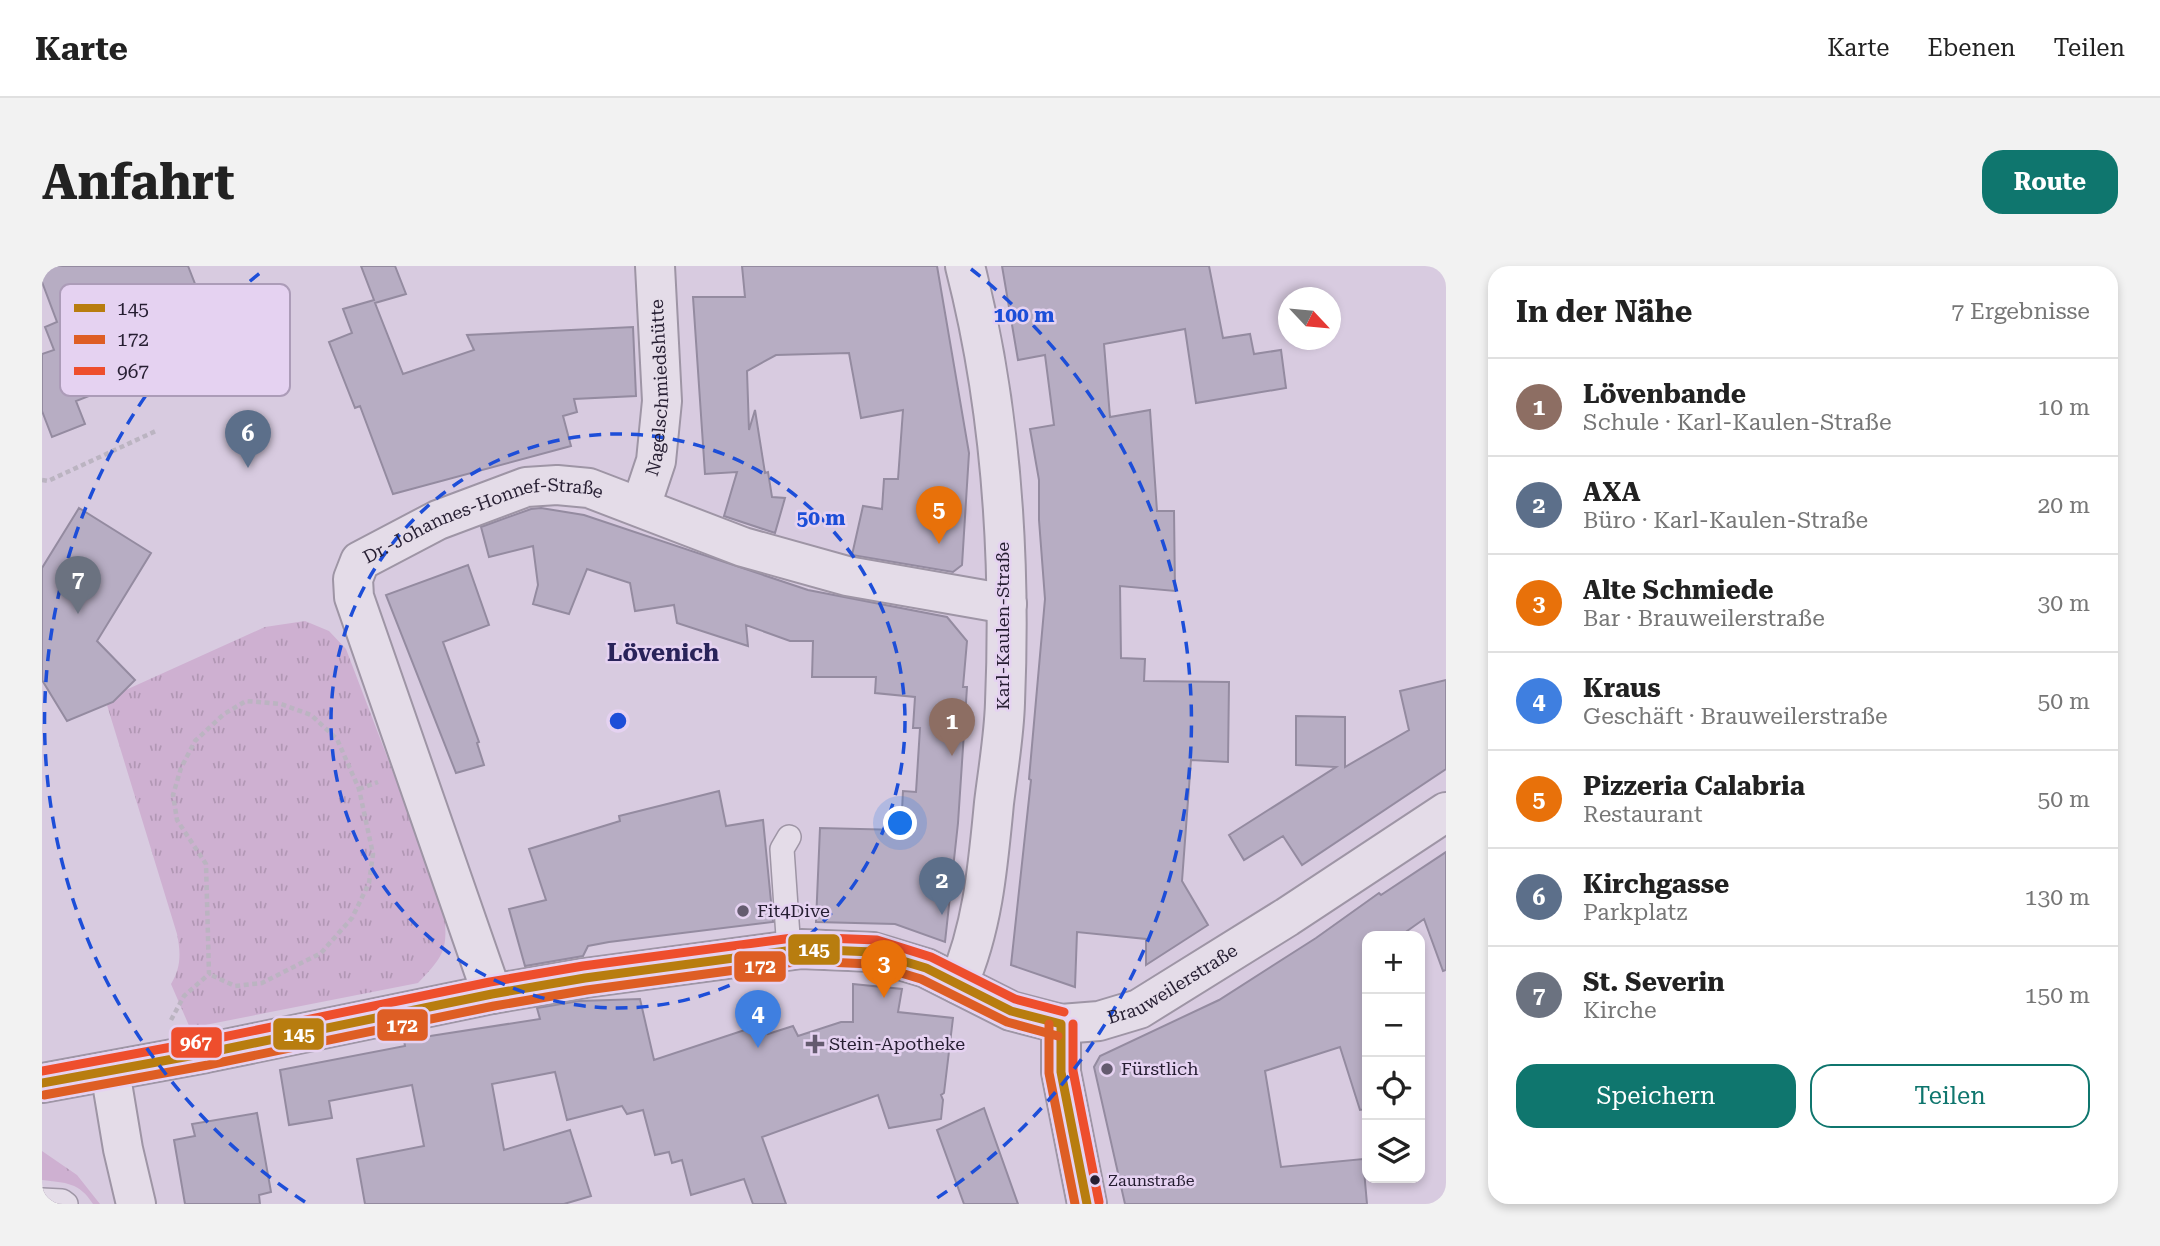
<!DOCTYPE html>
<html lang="de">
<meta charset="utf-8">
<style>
:root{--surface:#fff;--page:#f2f2f2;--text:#222;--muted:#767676;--line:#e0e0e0;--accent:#0f766e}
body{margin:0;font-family:"Roboto Serif",serif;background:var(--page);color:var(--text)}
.controls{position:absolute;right:21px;bottom:21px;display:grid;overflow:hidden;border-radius:14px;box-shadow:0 4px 10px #0003}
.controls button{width:63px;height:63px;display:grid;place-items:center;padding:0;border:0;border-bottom:2px solid var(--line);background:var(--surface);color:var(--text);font:35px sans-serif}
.compass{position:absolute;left:1236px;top:21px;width:63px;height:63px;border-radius:50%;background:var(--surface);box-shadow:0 4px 10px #0003;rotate:116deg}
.you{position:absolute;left:859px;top:558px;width:24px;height:24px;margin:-18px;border:5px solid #fff;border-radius:50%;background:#1a73e8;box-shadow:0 0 0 10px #1a73e833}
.badge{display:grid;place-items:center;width:46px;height:46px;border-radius:50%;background:var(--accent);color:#fff;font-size:23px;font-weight:700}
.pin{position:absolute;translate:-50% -58px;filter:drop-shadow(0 2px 4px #0008)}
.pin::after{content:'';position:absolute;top:37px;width:24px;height:21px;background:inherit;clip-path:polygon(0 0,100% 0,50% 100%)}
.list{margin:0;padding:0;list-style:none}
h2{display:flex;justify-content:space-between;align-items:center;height:91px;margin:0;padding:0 28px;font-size:30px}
h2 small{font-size:23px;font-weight:400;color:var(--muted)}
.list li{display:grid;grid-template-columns:46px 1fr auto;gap:21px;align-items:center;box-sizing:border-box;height:98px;padding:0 28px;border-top:2px solid var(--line)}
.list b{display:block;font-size:26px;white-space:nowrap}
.list p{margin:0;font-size:23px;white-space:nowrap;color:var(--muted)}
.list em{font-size:23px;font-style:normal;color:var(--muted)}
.actions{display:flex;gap:14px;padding:21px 28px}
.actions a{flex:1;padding:16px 0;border:2px solid var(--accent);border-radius:21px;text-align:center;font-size:24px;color:var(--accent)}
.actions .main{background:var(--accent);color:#fff}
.icon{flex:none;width:38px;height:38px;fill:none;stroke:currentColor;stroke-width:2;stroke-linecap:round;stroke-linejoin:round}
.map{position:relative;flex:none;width:1404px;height:938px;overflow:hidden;border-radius:21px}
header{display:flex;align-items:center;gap:42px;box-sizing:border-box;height:98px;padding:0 35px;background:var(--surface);border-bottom:2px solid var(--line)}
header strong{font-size:33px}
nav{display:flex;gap:38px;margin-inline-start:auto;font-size:24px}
.intro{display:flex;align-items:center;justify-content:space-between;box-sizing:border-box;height:168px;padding:0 42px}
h1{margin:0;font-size:49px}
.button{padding:18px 32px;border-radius:21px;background:var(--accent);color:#fff;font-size:24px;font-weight:700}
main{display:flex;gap:42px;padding:0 42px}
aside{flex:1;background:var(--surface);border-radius:21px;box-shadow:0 4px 10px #0003}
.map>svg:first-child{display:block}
.grass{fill:url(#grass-tufts)}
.building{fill:#b7adc3;stroke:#948ba0;stroke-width:2}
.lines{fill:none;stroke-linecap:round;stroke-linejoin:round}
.service-casing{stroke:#9e95a5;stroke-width:26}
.minor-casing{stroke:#9e95a5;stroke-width:42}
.tertiary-casing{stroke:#9e95a5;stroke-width:42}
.path{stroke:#bbb4c1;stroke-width:4.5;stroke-dasharray:5 3.5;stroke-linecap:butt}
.service{stroke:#e4dce8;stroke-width:23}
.minor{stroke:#e4dce8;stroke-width:38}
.tertiary{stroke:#e4dce8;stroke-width:38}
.bus-1-casing{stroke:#e5d2f1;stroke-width:14}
.bus-2-casing{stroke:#e5d2f1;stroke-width:14}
.bus-3-casing{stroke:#e5d2f1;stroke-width:14}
.bus-1{stroke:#b87d0f;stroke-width:9}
.bus-2{stroke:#de5e24;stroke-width:9}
.bus-3{stroke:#ee4e2d;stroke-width:9}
.ring{fill:none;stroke:#1d4ed8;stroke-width:3.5;stroke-dasharray:12 9}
.poi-dot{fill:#645b6f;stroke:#e5d2f1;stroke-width:2.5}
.bus-dot{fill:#261e32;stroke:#e5d2f1;stroke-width:2.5}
.labels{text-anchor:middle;stroke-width:5;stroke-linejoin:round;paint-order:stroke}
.bus-label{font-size:16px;fill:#261e32;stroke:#e5d2f1;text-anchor:start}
.street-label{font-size:18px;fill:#261e32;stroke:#e5d2f1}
.poi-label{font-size:18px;fill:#261e32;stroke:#e5d2f1;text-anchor:start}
.district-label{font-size:24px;font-weight:bold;fill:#29235a;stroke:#e5d2f1}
.key{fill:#e5d2f1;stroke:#ac9cb8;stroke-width:2}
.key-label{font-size:19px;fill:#261e32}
.centre{fill:#1d4ed8;stroke:#e5d2f1;stroke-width:3.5}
.ring-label{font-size:21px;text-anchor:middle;font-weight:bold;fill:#1d4ed8;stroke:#e5d2f1;stroke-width:5;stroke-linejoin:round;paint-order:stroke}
.line-badge{stroke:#e5d2f1;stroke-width:2.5}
.badge-label{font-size:19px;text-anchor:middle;font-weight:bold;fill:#fff}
</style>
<header>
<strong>Karte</strong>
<nav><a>Karte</a><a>Ebenen</a><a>Teilen</a></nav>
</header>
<div class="intro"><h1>Anfahrt</h1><a class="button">Route</a></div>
<main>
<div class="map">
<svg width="1404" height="938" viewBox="0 0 1404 938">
<defs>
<pattern id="grass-tufts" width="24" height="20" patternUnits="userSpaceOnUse" patternTransform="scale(1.75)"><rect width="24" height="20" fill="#ceb0d1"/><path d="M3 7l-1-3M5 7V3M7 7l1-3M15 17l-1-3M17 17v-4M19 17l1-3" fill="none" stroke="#b197b4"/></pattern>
</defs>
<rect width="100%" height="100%" fill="#d8cbe0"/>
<path class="grass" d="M263,355L287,365L304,383L402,640C405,682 406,686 376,717L148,762L129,718C139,702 139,687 135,668L65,439L68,437L66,432L223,361Z
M0,885L35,909L58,938H51C37,916 24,917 0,914Z"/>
<path class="building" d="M0,0H146L166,51L132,64L123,41L45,71L65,123L34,135L43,158L10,171L0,145V88L12,84L3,61L15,56L0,16Z
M319,0H353L364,28L333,37L361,108L432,84L425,69L591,61L594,130L532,133L535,146L521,150L529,180L351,228L318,140L313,142L287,76L310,67L301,43L332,34Z
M700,0H895L927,187L920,299L911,306L810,289L821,240L840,243L842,213H856L861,144L819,152L807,87L734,89L705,105L707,164L713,144L723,207L726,206L730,231L743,232L733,267L682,250L695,206L663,208L651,31H703Z
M960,0H1167L1181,72L1208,68L1212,88L1239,84L1244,122L1154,137L1143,63L1062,78L1068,151L1108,144L1115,245H1132L1133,325L1078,320L1079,392L1103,393L1102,415L1187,416L1186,496L1149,494L1140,615L1166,659L1104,699V673L1035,666L1033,721L969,699L989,514L987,513L1003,333L997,254V214L988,163L1012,159L1003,89L976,94Z
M37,242L109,287L55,375L93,414L71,436L25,455L0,414V302Z
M499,242L542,249L766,324L905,351L925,375L921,421H925L916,557L903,676L853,658L774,656L778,562L859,564L861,525L874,526L878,462H871L873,431L833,427L834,411H770L771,375H748L704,359L706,380L635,357L632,339L593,345L588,317L545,303L527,348L491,338L496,319L491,280L447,291L439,261L489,243Z
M426,299L447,359L401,376L437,476L435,477L442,499L414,507L344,329Z
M1404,414V503L1260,599L1241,570L1202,594L1187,569L1294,501L1254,499V450L1303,451V501L1367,464L1358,425Z
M677,525L684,560L721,554L731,656L567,676L546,680L541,690L483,700L467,643L504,634L487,583L578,555L577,550Z
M1404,586V704L1401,705L1382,653L1358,670H1325V843L1318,844L1298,781L1223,805L1239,901L1321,893L1325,938H1083L1052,801L1058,790L1177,734L1274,672L1337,627L1339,629Z
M811,718L860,723L856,746L911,752L902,827L899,829L901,834L899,853L847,862L836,829L720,871L744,938H711L702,913L649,929L640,894L630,897L627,886L613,889L601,844L585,848L580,840L525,854L513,806L450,818L462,884L528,864L549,930L522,938H323L315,893L382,880L370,819L287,835L290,852L247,859L238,804L363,780L362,774L498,753L495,742L537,735L598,733L612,794L721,758L726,768L751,760L756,770L799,756H811Z
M942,842L949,862L976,938H922L895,864Z
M215,847L229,926L217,929L218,938H143L132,874L153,870L150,858Z"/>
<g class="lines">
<g class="service-casing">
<path id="service" d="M747,571L740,583L747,685
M0,934L20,935L24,938"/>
</g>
<g class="minor-casing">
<g id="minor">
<path id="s1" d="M599,240L614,195L620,135L613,0"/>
<path d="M916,718C941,661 946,599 952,537C956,504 962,470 963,437C969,292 959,140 923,0"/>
<path id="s2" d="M450,728L312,331L311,313L318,295L396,254L484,221L515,219L547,222L701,281L805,310L965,338"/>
</g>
</g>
<g class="tertiary-casing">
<g id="tertiary">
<path d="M1019,758V806L1045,938"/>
<path d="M68,805L81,883L94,938"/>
<path id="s3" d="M0,817L164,787L450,728L543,712L759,683L831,686L884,702L969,745L1019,758L1057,755L1097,743L1245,651L1404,546"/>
</g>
</g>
<path class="path" d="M0,214L6,215L116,164
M317,523L336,516
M129,754L142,730L167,708L164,598L135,554L131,529L139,502L153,475L182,448L204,435L239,438L269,449L295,473L317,523L331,588L327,617L310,652L279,687L220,717L193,720L167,708"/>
<use href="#service" class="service"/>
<use href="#minor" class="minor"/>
<use href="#tertiary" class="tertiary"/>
<g class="bus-1-casing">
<path id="bus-1" d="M1019,758V806L1045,938
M0,817L164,787L450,728L543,712L759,683L831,686L884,702L969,745L1019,758"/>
</g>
<g class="bus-2-casing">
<path id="bus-2" d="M1007,758V807L1033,938
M2,829L166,799L452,740L545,724L760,695L829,698L879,713L965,756L1016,770"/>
</g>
<g class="bus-3-casing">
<path id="bus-3" d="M1031,758V805L1057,936
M0,805L162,775L448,716L541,700L758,671L835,674L889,691L973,733L1022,746"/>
</g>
<use href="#bus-1" class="bus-1"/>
<use href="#bus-2" class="bus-2"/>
<use href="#bus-3" class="bus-3"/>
</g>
<g class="ring">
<circle cx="576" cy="455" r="287"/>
<path d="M263 936A574 574 0 0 1 223 3M929 3A574 574 0 0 1 889 936"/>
</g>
<g class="poi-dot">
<circle cx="701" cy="645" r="7"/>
<path d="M769.5 767.5h7v7h7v7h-7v7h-7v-7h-7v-7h7z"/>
<circle cx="1065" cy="803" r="7"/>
</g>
<circle class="bus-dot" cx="1053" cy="914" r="6"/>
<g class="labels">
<g class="bus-label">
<text x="1066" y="920">Zaunstraße</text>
</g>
<g class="street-label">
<text dy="6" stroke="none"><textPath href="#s1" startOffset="121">Nagelschmiedshütte</textPath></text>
<text dy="6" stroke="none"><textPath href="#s2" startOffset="590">Dr.-Johannes-Honnef-Straße</textPath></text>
<text transform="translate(961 360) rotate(-90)" y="6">Karl-Kaulen-Straße</text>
<text dy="6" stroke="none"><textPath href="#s3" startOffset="1166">Brauweilerstraße</textPath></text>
</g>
<g class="poi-label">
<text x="715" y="651">Fit4Dive</text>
<text x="787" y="784">Stein-Apotheke</text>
<text x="1079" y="809">Fürstlich</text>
</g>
<g class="district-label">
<text x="621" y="395">Lövenich</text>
</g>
</g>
<rect x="18" y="18" width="230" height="112" rx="10" class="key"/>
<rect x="32" y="38" width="31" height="8" fill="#b87d0f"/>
<rect x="32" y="69" width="31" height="9" fill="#de5e24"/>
<rect x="32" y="101" width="31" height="8" fill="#ee4e2d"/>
<g class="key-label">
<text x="75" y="49">145</text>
<text x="75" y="80">172</text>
<text x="75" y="112">967</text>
</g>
<circle cx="576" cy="455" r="10" class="centre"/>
<g class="ring-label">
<text x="982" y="56">100 m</text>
<text x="779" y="259">50 m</text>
</g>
<g class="line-badge">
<rect x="745" y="667" width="54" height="33" rx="7" fill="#b87d0f"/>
<rect x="691" y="684" width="54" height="33" rx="7" fill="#de5e24"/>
<rect x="334" y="742" width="53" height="34" rx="7" fill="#de5e24"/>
<rect x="230" y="751" width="53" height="34" rx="7" fill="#b87d0f"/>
<rect x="128" y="760" width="53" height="33" rx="7" fill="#ee4e2d"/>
</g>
<g class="badge-label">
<text x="772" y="690">145</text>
<text x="718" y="707">172</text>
<text x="360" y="766">172</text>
<text x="257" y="775">145</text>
<text x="154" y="783">967</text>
</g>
</svg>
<div class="controls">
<button>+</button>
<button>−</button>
<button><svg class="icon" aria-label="locate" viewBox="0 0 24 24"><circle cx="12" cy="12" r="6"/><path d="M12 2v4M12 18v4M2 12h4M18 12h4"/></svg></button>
<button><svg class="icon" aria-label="layers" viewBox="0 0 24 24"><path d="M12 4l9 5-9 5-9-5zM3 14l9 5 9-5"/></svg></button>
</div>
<svg class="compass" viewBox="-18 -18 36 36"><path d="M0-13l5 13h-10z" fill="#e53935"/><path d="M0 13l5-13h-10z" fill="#767676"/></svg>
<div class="you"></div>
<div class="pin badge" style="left:910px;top:490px;background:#8d6e63">1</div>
<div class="pin badge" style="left:900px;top:649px;background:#5c6f8a">2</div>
<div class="pin badge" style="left:842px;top:732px;background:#e8710a">3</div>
<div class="pin badge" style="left:716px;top:782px;background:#3f7fe0">4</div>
<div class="pin badge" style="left:897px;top:278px;background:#e8710a">5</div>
<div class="pin badge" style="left:206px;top:202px;background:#5c6f8a">6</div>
<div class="pin badge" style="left:36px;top:348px;background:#6b7280">7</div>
</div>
<aside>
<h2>In der Nähe<small>7 Ergebnisse</small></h2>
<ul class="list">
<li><span class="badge" style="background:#8d6e63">1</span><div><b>Lövenbande</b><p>Schule · Karl-Kaulen-Straße</p></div><em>10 m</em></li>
<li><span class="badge" style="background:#5c6f8a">2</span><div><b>AXA</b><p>Büro · Karl-Kaulen-Straße</p></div><em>20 m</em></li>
<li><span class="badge" style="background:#e8710a">3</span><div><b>Alte Schmiede</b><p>Bar · Brauweilerstraße</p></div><em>30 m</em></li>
<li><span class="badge" style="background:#3f7fe0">4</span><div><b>Kraus</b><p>Geschäft · Brauweilerstraße</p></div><em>50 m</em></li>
<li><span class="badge" style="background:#e8710a">5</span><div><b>Pizzeria Calabria</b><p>Restaurant</p></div><em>50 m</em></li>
<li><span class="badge" style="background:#5c6f8a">6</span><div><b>Kirchgasse</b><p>Parkplatz</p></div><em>130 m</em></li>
<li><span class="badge" style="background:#6b7280">7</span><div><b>St. Severin</b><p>Kirche</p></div><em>150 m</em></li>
</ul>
<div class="actions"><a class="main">Speichern</a><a>Teilen</a></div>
</aside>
</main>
